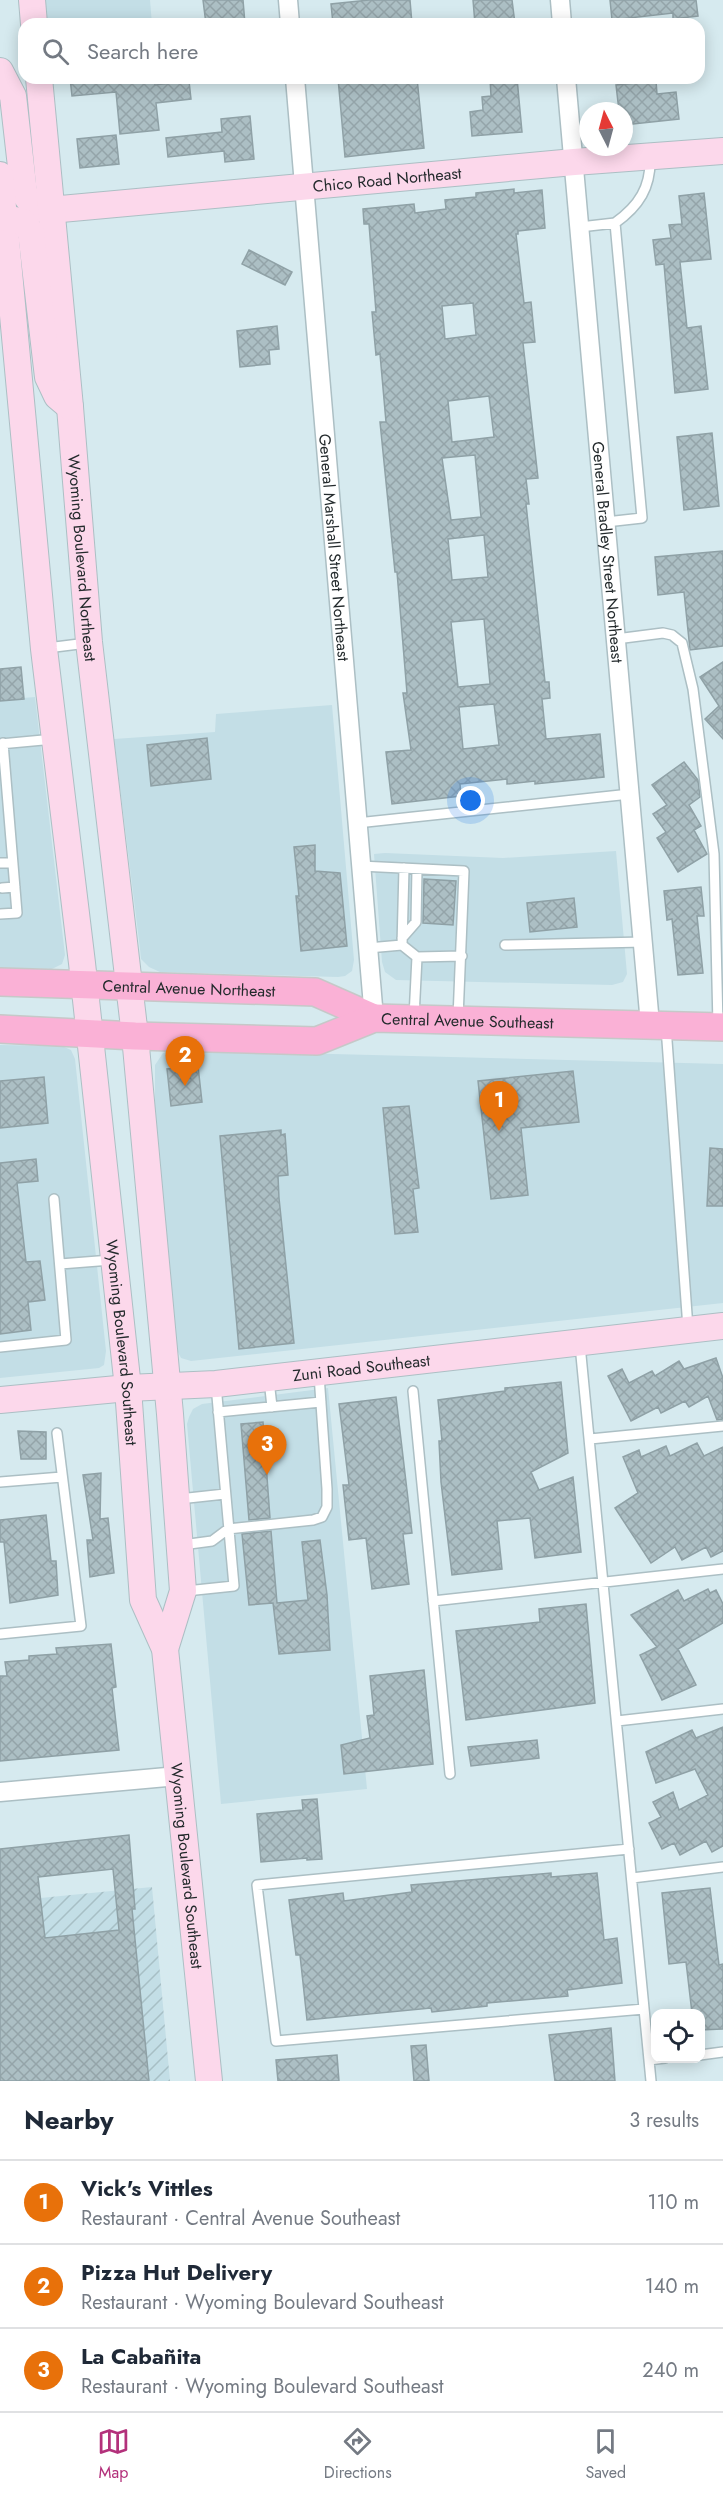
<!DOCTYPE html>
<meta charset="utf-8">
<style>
:root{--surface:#fff;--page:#f6f6f7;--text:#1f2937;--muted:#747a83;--line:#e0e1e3;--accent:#b3317b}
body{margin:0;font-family:Jost,sans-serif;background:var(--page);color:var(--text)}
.controls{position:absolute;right:18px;bottom:18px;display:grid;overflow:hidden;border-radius:12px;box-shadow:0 3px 15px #0003}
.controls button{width:54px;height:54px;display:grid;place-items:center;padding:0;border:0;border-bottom:2px solid var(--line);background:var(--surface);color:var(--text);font:30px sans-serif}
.compass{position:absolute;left:579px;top:102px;width:54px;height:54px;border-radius:50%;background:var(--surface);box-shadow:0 3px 15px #0003;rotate:354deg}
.you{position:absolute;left:471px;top:801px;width:21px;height:21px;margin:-15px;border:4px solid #fff;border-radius:50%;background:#1a73e8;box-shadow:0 0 0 9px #1a73e833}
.badge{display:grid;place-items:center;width:39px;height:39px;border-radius:50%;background:var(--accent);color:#fff;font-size:20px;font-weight:700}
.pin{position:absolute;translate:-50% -50px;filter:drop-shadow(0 2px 3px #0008)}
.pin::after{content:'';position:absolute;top:32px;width:21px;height:18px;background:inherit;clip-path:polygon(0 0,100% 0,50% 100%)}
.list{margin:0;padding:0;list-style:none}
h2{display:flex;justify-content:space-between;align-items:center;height:78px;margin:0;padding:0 24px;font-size:26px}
h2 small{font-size:20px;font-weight:400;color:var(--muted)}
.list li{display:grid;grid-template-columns:39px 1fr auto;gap:18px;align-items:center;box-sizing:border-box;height:84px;padding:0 24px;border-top:2px solid var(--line)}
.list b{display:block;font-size:22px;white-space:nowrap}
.list p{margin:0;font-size:20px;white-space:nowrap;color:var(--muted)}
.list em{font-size:20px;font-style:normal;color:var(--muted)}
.icon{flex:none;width:33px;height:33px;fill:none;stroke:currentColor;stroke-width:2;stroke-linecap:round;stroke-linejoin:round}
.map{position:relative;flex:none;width:723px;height:2081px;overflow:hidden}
.search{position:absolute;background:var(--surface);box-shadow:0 3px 15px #0003;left:18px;right:18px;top:18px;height:66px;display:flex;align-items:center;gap:15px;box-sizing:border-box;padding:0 21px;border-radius:18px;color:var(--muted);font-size:22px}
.sheet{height:330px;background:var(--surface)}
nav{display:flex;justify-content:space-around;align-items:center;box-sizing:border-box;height:84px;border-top:2px solid var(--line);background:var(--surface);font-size:16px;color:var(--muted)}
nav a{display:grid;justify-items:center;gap:3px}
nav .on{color:var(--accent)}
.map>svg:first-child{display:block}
.built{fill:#c3dee6}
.industrial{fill:url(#industrial-furrows)}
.building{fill:url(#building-cross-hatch);stroke:#8fa1a6;stroke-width:1.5;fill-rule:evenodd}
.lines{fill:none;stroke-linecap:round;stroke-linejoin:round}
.lane-casing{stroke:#acbfc4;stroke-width:12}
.street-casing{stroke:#acbfc4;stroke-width:21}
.secondary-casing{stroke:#acbfc4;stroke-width:28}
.primary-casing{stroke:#c6c8c8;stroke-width:30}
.lane{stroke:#fff;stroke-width:9}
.street{stroke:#fff;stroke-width:18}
.secondary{stroke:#fcd8eb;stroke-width:26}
.primary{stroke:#fab1d6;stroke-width:27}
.labels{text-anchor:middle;stroke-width:4.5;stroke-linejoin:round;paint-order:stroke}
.street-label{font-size:16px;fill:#232a2c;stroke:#fff}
</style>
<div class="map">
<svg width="723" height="2081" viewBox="0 0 723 2081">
<defs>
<pattern id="industrial-furrows" width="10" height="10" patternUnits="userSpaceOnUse" patternTransform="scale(1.5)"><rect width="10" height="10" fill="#c3dee6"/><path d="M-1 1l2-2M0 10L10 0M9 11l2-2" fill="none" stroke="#a7bfc5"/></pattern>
<pattern id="building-cross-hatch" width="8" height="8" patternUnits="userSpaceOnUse" patternTransform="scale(1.5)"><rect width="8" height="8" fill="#acbfc4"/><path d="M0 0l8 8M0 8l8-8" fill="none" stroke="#94a4a9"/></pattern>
</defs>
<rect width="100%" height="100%" fill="#d6eaef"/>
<path class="built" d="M44,0H150L152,24H47Z
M35,697L65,955L62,964L52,969L0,968V700Z
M332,705L354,960L352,971L345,976L338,977L160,972L149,967L141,959L140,949L114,739L215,732L216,714Z
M616,851L627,974L623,982L612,985L396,980L385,972L382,962L374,854L385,853L503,858Z
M0,1045L62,1046L71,1050L75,1059L106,1351L104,1365L99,1368L0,1378Z
M173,1050L723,1064V1303L191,1361L181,1358L176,1348L155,1118V1065L163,1053Z
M328,1388L367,1789L221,1804L187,1424L189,1417L193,1409L202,1404Z"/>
<path class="industrial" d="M152,1887L170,2081H0V1902Z"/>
<path class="building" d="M203,0H243L245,24H206Z
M369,0H410L412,24H333L331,4Z
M473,0H512L515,24H475Z
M610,0H696L698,16L673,19V13L612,20Z
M70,78H144L145,82L154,81L155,85L189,81L191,99L156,103L159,130L120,134L116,92L72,96Z
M338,78H417L424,148L345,157Z
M490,78H517L522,132L472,136L470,112L483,110L482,97L491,96Z
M656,81L657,94L676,92L679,119L624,125V111H619L616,85Z
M250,116L254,159L225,162L224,151L168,157L166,138L222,132L221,119Z
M116,135L119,164L80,168L77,139Z
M514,189V193L542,190L545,228L518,231V234H516L524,303L531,302L535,342L523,343L538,478L526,479L529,504H526L545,682H549L550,698L542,699L546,739L600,734L604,777L535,784V781L507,784V779L460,784L461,796L392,804L386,752L411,750L403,693H407L397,572H395L380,422H386L380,354L376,355L372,312H376L369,224H364L363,209L414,204L415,213L446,209L445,200L476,197V193ZM473,303L476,335L445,339L442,306ZM489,396L494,437L452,442L448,401ZM475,455L481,517L451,520L442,458ZM484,535L488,577L452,580L448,539ZM484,619L490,684L458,687L451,622ZM494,704L499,745L463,749L459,707Z
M704,193L711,259L680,262L687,328L701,326L708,389L675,393L664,264L656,265L653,240L671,238L669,225L682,224L679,196Z
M249,250L292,272L285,285L242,264Z
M277,326L279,349L269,350L270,364L240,367L237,331Z
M712,433L719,506L684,510L677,437Z
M723,551V646L690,650L684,592L658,595L655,557Z
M723,662V739L705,719L719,706L700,677Z
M21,667L24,699L0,701V669Z
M207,738L211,779L151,786L147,745Z
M684,762L698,780L700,797L689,805L701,826L694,830L707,854L678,872L657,838L666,832L653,814L667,805L652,785Z
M315,845V871L340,873L347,946L301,951L296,896H299L294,847Z
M424,879L456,881L453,925L423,923Z
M701,887L704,916H697L703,973L678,975L672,919L667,920L664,891Z
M574,898L577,927L530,932L527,903Z
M198,1066L202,1102L171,1106L167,1069Z
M573,1071L579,1122L521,1128L528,1195L491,1199L478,1081Z
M44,1077L48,1123L0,1128V1081Z
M409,1106L419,1188L413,1189L418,1232L395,1234L383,1108Z
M281,1130V1135L285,1134L288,1175L278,1176L279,1198L294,1343L239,1349L220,1136Z
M710,1148L723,1149V1206H707Z
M36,1159L38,1181L17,1183L26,1262L40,1261L45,1300L28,1302L31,1330L0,1334V1163Z
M716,1358L723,1378V1419L717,1420L708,1396L689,1407L685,1401L661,1413L658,1407L631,1421L608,1376L622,1369L629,1383L652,1371L655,1376L679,1361L684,1369Z
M561,1382L568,1453L531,1472L539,1490L573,1477L581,1552L535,1558L530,1518L497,1521L502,1569L452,1575L441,1482L439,1441H442L438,1400L505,1391V1388Z
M396,1397L412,1533L403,1534L409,1584L372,1589L366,1538L349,1540L343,1485H349L339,1404Z
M263,1422L270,1518L249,1520L241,1424Z
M18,1431L46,1432V1459H21Z
M697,1443L704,1456L723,1447V1551L711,1557L706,1547L682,1560L675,1547L651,1563L615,1508L638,1493L623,1457L639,1450L641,1457L666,1446L670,1456Z
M101,1473L100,1519L108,1518L114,1573L90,1577L87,1540H93L83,1475Z
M46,1515L51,1561H56L58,1595L10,1603L4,1542H0V1520Z
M271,1531L277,1603L308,1600L302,1542L320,1540L327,1595L330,1650L279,1654L273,1603L249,1605L242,1534Z
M708,1589L710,1593L716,1590L723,1604V1623L678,1649L696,1685L662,1700L640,1655L657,1647L631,1615L678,1590L684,1601Z
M586,1604L595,1703L466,1720L456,1631L540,1622L539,1609Z
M111,1644L116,1687L112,1688L119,1750L0,1761V1676H7L5,1662L29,1660V1656L57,1654L56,1648Z
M424,1670L433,1764L344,1774L341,1745L370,1738L367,1716L374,1715L370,1676Z
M723,1727V1846L712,1852L706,1841L680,1855L674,1843L662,1849L649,1823L661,1817L653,1802L673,1792L679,1810L708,1795L695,1769L656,1783L646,1752L692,1730L696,1738Z
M537,1740L539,1758L471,1766L468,1747Z
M317,1799L322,1859L307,1860V1858L261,1862L257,1814L303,1810L302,1800Z
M129,1835L135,1909H132L149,2081H0V1849ZM113,1869L119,1930L45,1938L38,1877Z
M551,1873V1877L597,1873L604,1940L617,1938L622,1983L567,1990L568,1996L487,2003V2006L432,2012L431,2008L307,2020L300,1955H296L289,1900L343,1893L344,1901L412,1892L411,1885Z
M710,1888L719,1965L723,1964V2029L700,2030V2013H692L686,1962L669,1964L662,1893Z
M611,2028L615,2081H555L549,2035Z
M426,2045L429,2081H414L411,2046Z
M337,2055L339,2081H278L276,2060Z"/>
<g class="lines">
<g class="lane-casing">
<path id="lane" d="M615,223C639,206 651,187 650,158
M580,227L615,223L642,518L606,522
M616,639L663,633L672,635L682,643L693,689L714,854L718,1025
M47,648L87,643
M0,744L54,739
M357,823L630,794
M0,863H13
M360,866L464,871L458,1018
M404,868L402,945L417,957L462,956
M2,888L15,887
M0,914L17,913L3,743
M402,938L416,922L417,869
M505,945L644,942
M368,948L402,945
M414,1017L417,957
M666,1027L688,1328
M60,1264L111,1260
M580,1345L651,2081
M0,1347L66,1340L54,1199
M269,1380L272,1407
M413,1391L450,1774
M218,1412L321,1402
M590,1439L723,1426
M0,1482L62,1477
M179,1499L225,1494
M182,1545L212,1541L228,1529L313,1520L322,1517L327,1507V1489L319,1375
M186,1591L234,1586L216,1385
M433,1601L723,1569
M0,1634L81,1626L57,1433
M617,1721L723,1709
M629,1849L257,1885L276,2041L644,2009
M632,1878L723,1867
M700,2055L723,2052
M649,2060L665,2058"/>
</g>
<g class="street-casing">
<g id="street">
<path d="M288,0L290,24"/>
<path d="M560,0L562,24"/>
<path id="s1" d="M295,78L374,1018"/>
<path id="s2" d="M566,78L650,1024"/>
<path d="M0,1792L178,1776"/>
</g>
</g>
<g class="secondary-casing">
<g id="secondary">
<path d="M32,0L34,24"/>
<path id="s3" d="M0,71L13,96L24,193L35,208L50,210L574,162L723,151"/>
<path id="s4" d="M39,78L70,407L89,642L135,1036L170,1414L183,1591L165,1649"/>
<path id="s5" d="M0,175L44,649L82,963L128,1388L143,1600L165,1649L209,2081"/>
<path d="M3,217L23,222L31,232L48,377L57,396L70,407"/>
<path id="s6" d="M0,1400L128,1388L216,1384L723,1326"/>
</g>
</g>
<g class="primary-casing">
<g id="primary">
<path id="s7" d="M0,982L315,992L374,1018"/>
<path id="s8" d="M0,1029L135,1036L317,1041L374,1018L723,1027"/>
</g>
</g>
<use href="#lane" class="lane"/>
<use href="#street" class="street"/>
<use href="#secondary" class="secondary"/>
<use href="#primary" class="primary"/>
</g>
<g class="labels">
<g class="street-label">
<text dy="6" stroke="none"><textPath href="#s3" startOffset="498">Chico Road Northeast</textPath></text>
<text dy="6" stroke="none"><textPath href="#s1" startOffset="471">General Marshall Street Northeast</textPath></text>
<text dy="6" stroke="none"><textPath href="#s2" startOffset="476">General Bradley Street Northeast</textPath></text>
<text dy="6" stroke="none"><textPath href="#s4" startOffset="482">Wyoming Boulevard Northeast</textPath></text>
<text dy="6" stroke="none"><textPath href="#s7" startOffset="189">Central Avenue Northeast</textPath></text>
<text dy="6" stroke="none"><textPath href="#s8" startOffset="472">Central Avenue Southeast</textPath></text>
<text dy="6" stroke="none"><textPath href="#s5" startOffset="1174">Wyoming Boulevard Southeast</textPath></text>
<text dy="6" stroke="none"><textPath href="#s6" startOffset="363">Zuni Road Southeast</textPath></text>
<text dy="6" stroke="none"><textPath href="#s5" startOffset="1704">Wyoming Boulevard Southeast</textPath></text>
</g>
</g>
</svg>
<div class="controls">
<button><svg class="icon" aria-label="locate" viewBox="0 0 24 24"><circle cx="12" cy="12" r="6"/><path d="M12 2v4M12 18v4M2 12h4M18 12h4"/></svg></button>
</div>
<svg class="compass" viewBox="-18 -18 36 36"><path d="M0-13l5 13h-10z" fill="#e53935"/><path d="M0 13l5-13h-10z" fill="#747a83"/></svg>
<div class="you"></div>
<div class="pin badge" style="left:499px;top:1131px;background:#e8710a">1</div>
<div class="pin badge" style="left:185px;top:1086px;background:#e8710a">2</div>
<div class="pin badge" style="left:267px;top:1475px;background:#e8710a">3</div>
<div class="search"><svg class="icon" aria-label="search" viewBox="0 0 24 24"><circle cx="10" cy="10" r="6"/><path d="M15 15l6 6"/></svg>Search here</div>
</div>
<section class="sheet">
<h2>Nearby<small>3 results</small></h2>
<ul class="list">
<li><span class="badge" style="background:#e8710a">1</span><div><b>Vick's Vittles</b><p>Restaurant · Central Avenue Southeast</p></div><em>110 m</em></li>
<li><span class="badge" style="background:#e8710a">2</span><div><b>Pizza Hut Delivery</b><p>Restaurant · Wyoming Boulevard Southeast</p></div><em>140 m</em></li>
<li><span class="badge" style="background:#e8710a">3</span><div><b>La Cabañita</b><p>Restaurant · Wyoming Boulevard Southeast</p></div><em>240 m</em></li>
</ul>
</section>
<nav>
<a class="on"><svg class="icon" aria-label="map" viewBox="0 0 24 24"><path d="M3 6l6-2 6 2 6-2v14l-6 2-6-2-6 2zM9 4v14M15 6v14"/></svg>Map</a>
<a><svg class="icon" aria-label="directions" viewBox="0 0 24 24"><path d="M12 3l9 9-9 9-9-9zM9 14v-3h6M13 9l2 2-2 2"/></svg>Directions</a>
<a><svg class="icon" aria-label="saved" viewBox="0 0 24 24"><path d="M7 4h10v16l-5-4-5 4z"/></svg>Saved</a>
</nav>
